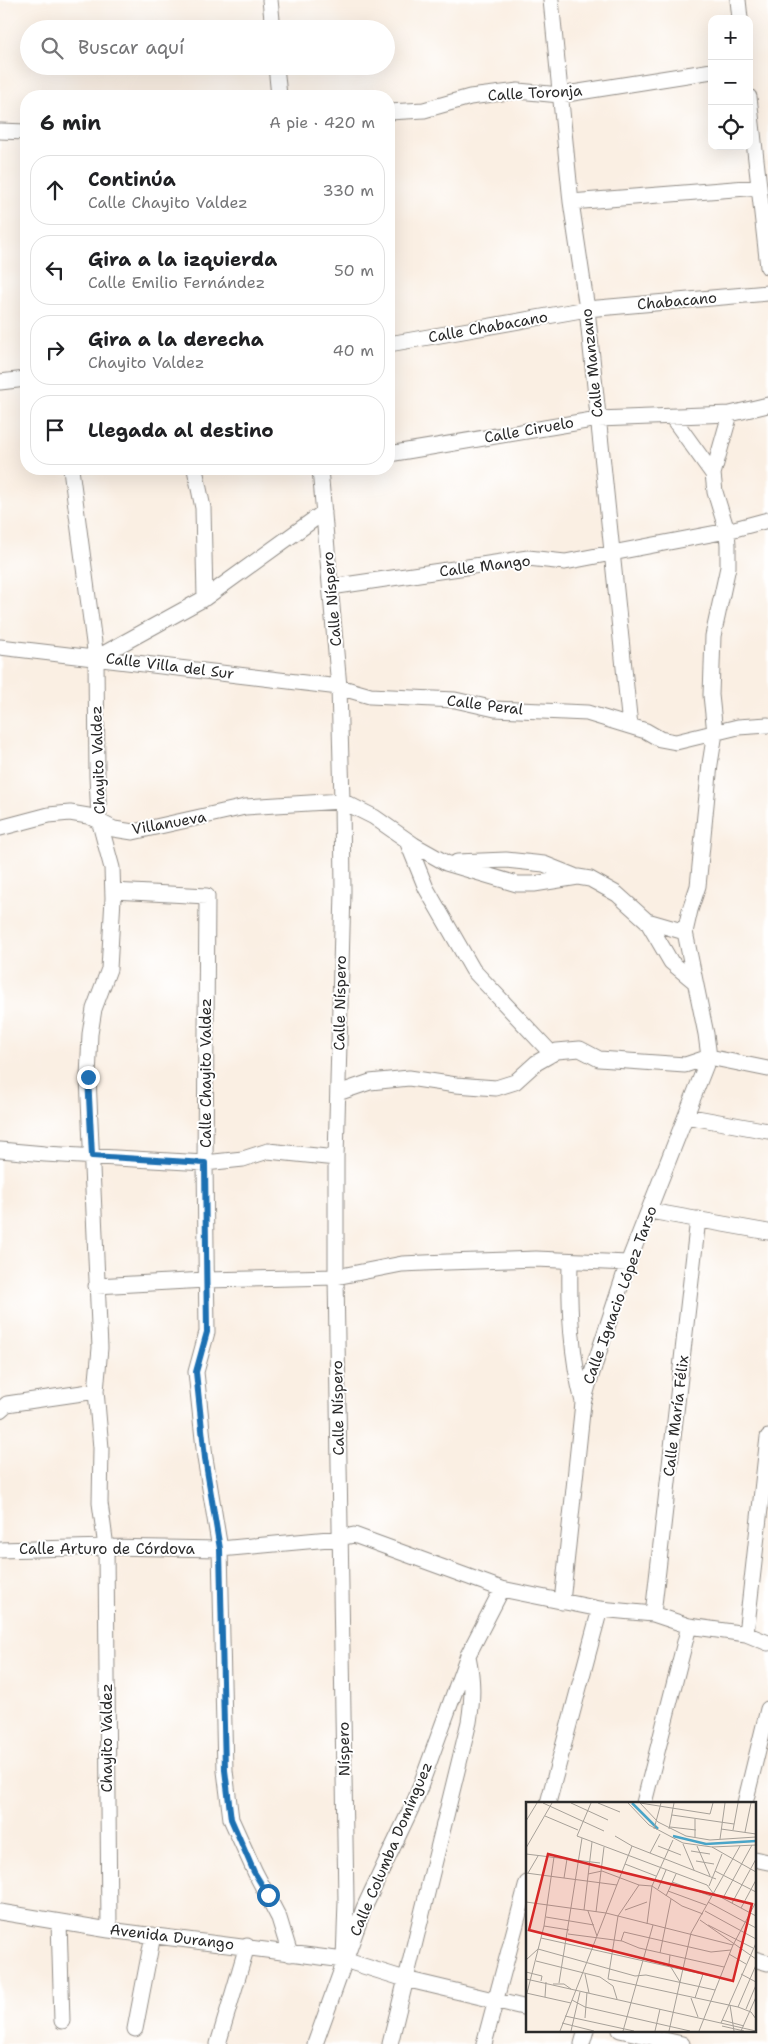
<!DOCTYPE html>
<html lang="es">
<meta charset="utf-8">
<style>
:root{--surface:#fff;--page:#f2f2f2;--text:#202124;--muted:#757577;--line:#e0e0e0}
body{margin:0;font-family:"Shantell Sans",sans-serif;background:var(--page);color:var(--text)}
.controls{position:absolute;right:15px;top:15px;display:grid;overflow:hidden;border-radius:10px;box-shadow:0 5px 20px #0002}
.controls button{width:45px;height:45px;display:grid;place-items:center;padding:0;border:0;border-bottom:1px solid var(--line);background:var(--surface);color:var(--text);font:25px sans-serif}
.stop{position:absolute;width:15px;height:15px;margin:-11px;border:4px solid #1f6fb2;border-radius:50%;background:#fff}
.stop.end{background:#1f6fb2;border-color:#fff;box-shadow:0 1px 5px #0008}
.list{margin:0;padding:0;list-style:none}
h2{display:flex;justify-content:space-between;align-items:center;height:65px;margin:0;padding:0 20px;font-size:21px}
h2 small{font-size:16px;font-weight:400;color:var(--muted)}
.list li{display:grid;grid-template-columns:32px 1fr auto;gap:15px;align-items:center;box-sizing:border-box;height:70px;margin:0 10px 10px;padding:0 10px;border:1px solid var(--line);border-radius:20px}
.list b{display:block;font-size:19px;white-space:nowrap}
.list p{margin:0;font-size:16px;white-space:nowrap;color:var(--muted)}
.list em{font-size:16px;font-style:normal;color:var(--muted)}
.icon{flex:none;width:28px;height:28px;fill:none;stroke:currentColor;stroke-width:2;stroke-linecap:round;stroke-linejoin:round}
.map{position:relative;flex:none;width:768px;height:2044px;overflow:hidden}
.search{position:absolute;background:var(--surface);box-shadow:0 5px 20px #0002;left:20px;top:20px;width:375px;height:55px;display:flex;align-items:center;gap:12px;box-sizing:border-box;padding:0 18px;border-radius:28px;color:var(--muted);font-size:19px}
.panel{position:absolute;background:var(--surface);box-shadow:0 5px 20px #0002;left:20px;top:90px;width:375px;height:385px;border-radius:20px}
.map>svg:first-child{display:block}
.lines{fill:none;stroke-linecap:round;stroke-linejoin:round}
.minor-casing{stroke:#928d87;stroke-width:17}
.minor{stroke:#fff;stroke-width:15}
.route{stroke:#1f6fb2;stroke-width:6}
.labels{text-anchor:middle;stroke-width:4;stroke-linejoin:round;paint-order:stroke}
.street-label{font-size:15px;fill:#2b2b2b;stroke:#fff}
.inset-river{fill:none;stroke:#4aa5c8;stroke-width:2.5}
.inset-road{fill:none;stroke:#a7a199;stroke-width:1}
.view{fill:#d62828;fill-opacity:0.15;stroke:#d62828;stroke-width:2.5}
.inset-edge{fill:none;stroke:#2b2b2b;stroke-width:2.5}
</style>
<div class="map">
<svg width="768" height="2044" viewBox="0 0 768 2044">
<rect width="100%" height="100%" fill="#fff"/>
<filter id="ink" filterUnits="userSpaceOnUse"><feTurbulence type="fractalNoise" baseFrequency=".02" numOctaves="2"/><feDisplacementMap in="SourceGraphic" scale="10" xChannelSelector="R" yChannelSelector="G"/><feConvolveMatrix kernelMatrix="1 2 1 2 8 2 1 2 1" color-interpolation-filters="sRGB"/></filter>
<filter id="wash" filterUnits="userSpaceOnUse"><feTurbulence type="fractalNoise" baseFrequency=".0096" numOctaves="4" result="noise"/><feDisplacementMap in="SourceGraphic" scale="20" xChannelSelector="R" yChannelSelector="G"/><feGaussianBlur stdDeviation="1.12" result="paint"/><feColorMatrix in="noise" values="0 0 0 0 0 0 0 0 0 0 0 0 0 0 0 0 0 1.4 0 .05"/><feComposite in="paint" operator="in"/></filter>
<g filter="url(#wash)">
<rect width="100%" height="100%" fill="#faefe3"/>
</g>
<g filter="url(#ink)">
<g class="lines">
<g class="minor-casing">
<path id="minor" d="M270,0L273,29
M551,0L571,202L587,309L630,726
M738,0L740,19
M276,66L279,96
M749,97L768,267
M389,112L424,110L470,97L518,91L560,95L712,71
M0,131L26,132
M571,202L759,187
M389,344L587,309L768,293
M0,382L26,379
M389,454L598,419L730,414L768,405
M71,469L96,658L97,776L99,820L112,868L113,898L109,969L94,1009L90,1034L88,1077L100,1348L96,1391L101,1448L100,1503L106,1547L109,1930
M195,469L203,508L205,598
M320,469L339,687L342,801L343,891L336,1158V1277L346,1901L344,1960
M713,474L730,414
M331,587L528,558L565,562L727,531L768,520
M0,647L339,687L370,696L455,700L495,709L587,713L646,731L660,739L676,742L738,727L768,725
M96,658L205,598L324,512
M0,828L49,815L70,813L88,816L114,829L133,832L245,807L342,801L374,817L414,845L446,863L517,884H534L578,877L590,879L617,894L647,921L685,932
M407,841L426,888L473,970L552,1054
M457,862L506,860L544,864L574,876
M113,891L207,896L205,1163L207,1332L196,1372L205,1458L220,1549L225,1771L231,1819L255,1872L279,1918L290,1954
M647,921L671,962L695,982
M709,1057L768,1069
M338,1093L370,1082L409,1078L456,1085L496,1088L515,1082L536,1063L557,1051L580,1049L599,1059L685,1065L709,1057
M686,1116L768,1131
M0,1150L45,1154L205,1163L243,1159L268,1151L336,1158
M650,1211L768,1232
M570,1262C569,1310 571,1355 583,1402
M96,1286L206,1280L336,1277L402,1264L447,1262L536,1259L628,1263
M0,1410L7,1404L96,1391
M0,1550L106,1547L220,1549L340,1538L354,1535L502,1589L600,1609L653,1614L689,1626L746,1634L768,1643
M562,1602L583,1403L589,1382L628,1263L709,1057L706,1034L685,932L690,910L698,886L710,764L715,733L711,695L713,636L728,567V545L727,531L715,492L713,474L672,417
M653,1614L698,1219
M746,1634L768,1437
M548,1803L600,1609
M644,1803L689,1626
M745,1803L768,1709
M754,1859L768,1862
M0,1912L109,1930L344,1960L405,1979L527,2008
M59,1922L62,2021
M754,1959L768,1963
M135,2029L153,1935
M620,2030L682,2044
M218,2044L247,1946
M315,2044L364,1908L416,1798L468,1655L502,1589
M390,2044L469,1722C473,1697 473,1681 468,1656
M484,2044L527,1883
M582,2044L586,2030"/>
</g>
<use href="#minor" class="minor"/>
</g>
</g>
<g class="lines" filter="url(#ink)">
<path class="route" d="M88,1077L92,1156L205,1163L207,1332L196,1372L205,1458L220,1549L225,1770L231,1819L254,1872L268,1895"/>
</g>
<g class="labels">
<g class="street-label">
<text transform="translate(535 93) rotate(-3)" y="5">Calle Toronja</text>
<text transform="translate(677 301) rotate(-5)" y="5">Chabacano</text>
<text transform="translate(488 327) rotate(-10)" y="5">Calle Chabacano</text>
<text transform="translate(592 363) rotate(-96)" y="5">Calle Manzano</text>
<text transform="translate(529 430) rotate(-10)" y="5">Calle Ciruelo</text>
<text transform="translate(485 566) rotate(-7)" y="5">Calle Mango</text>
<text transform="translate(332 599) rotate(-95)" y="5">Calle Níspero</text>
<text transform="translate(170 666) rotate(7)" y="5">Calle Villa del Sur</text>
<text transform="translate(485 705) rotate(7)" y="5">Calle Peral</text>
<text transform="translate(98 760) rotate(-92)" y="5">Chayito Valdez</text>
<text transform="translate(169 823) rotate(-10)" y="5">Villanueva</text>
<text transform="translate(340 1003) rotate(-89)" y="5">Calle Níspero</text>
<text transform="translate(206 1073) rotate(-90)" y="5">Calle Chayito Valdez</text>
<text transform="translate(620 1295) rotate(-70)" y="5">Calle Ignacio López Tarso</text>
<text transform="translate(338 1408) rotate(-91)" y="5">Calle Níspero</text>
<text transform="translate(676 1416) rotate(-83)" y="5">Calle María Félix</text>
<text x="107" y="1554">Calle Arturo de Córdova</text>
<text transform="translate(107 1738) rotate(-90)" y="5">Chayito Valdez</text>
<text transform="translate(344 1749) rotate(-91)" y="5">Níspero</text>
<text transform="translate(391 1849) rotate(-67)" y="5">Calle Columba Domínguez</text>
<text transform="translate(172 1937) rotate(7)" y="5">Avenida Durango</text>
</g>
</g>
<g transform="translate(526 1802)">
<rect width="230" height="230" fill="#faefe3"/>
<path class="inset-river" d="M106,1L132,27M147,34L180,42L230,39"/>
<path class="inset-road" d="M17,1L78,29M45,1L82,18M65,1L51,34L181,83L187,91M72,1L94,10M102,1L123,23L157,41L186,45L230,43M114,1L132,20L160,34L184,38L230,35M114,1L184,12L187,1M146,13L208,22M19,14L52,28M0,19L11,1M144,25L170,28M128,27L135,1M143,27L148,1M195,27L230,32M207,28L212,1M219,30L225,1M89,34L106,44L190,77M169,35V17M194,37L199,1M157,42L168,68M132,44L155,53M171,44L184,74M186,45L230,70M0,46L26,1M165,49L184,52M124,51L134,32M0,52L74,61M170,59L188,62M99,62L130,74M189,69L230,90M0,71L91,83M2,71L12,54M62,72L76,69L113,83L126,84M38,76L41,57M146,80L185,94M126,84L156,104L177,112M183,84L196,52M132,87L140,68M142,89L180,103M187,91L230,114M140,94L150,72M197,96L226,43M0,100L80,111L207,143M182,100L230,126M206,101L230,57M215,106L230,78M58,108L66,40M99,108L121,100M62,109L71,134M179,109L230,137M70,110L78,45M20,115L68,123M174,118L230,157M121,122L126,84L147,38M182,123L227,146M18,124L43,128M42,132L96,139L113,146L198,165M15,136L194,176M95,139L98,130L185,150L205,148M134,151L145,97M203,152L220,162M144,153L143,162L154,180M0,158L12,147L109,174L120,173L189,188M10,159L74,175L87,184L91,197M0,170L16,174L15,179M59,172L63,191M215,172L230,180M0,177L230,229M82,177L212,205L225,210L230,217M82,177L92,114L113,83M33,181L56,36M27,182H38L45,187M0,191L45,201M1,191L18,124L28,55M19,195L20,180M165,196L172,215M169,196L177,172M46,198L59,205L164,229M204,203L208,229M212,205L230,163M220,207L230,183M39,214L108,229M59,216L61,190M196,218L218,224M36,221L68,229M195,221L230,141M196,224L218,229M34,229L106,44M45,229L54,190M97,229L127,123M129,229L134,207M143,229L165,131L214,44M173,229L207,143L230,100M215,229L230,195"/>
<path class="view" d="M22,52L226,102L207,179L3,128Z"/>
<rect width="230" height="230" class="inset-edge"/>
</g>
</svg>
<div class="controls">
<button>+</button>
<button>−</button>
<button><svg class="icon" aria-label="locate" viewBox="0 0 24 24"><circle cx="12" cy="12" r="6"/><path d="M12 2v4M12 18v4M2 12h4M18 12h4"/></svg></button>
</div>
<div class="stop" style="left:268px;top:1895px"></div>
<div class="stop end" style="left:88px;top:1077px"></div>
<div class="search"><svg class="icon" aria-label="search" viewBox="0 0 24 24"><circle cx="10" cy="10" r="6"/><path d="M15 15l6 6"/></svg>Buscar aquí</div>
<section class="panel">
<h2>6 min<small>A pie · 420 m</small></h2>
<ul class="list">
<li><svg class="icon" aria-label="ahead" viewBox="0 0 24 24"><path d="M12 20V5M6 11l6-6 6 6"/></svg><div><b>Continúa</b><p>Calle Chayito Valdez</p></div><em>330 m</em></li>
<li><svg class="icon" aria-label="left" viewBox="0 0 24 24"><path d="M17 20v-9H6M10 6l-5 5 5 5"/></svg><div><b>Gira a la izquierda</b><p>Calle Emilio Fernández</p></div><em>50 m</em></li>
<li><svg class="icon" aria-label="right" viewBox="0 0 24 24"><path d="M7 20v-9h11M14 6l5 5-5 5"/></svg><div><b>Gira a la derecha</b><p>Chayito Valdez</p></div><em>40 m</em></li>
<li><svg class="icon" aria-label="arrive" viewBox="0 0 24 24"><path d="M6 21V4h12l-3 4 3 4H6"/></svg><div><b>Llegada al destino</b></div></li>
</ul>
</section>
</div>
